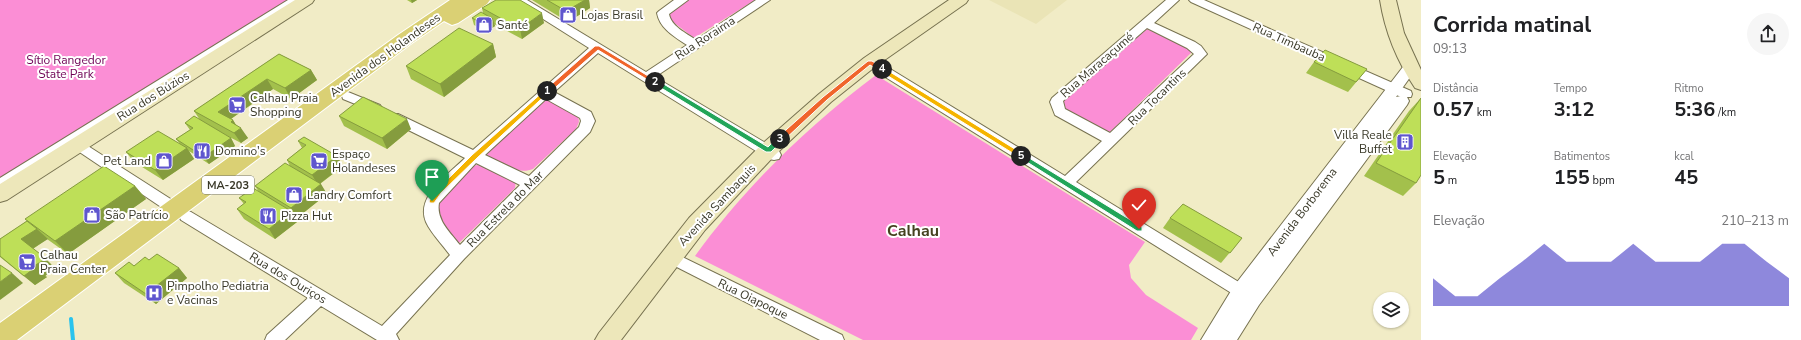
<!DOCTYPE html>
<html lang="pt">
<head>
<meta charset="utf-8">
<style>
	:root { --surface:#fff; --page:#f6f6f6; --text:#202124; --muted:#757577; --accent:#5f56ce }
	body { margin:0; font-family:"Nunito Sans",sans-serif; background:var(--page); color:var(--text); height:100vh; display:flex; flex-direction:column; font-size:15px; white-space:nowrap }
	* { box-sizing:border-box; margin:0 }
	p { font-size:13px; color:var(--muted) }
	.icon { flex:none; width:22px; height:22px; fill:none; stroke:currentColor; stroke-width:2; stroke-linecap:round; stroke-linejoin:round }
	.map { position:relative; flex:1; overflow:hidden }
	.panel { display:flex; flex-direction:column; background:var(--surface); width:380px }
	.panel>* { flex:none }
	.tools { position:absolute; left:1373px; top:292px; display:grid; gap:8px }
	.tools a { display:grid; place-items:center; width:36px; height:36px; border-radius:50%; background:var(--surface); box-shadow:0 1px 3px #0004; font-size:20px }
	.pin { position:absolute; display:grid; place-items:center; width:34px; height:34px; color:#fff; margin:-41px -17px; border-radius:50% 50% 50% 0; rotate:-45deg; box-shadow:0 0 4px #0007 }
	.pin .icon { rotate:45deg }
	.km { position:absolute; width:20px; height:20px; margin:-10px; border-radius:50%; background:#222; color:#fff; font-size:11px; line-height:20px; text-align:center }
	.round { display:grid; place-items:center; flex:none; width:42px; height:42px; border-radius:21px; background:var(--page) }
	.summary { display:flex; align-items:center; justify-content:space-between; height:68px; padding:0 12px }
	h1 { font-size:22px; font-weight:700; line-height:30px }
	.stats { display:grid; grid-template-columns:repeat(3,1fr); gap:6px; height:68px; padding:4px 12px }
	.stats div { display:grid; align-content:center }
	.stats b { font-size:20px; font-weight:700 }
	.stats small { font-size:11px; font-weight:400 }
	.stats p { font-size:11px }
	.chart { height:112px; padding:8px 12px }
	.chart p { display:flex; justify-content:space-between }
	.chart svg { width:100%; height:72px; margin-top:4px; fill:var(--accent); opacity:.7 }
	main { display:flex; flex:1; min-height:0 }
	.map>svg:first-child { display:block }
	.built { fill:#eae4b6 }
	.green { fill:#fb8ed5 }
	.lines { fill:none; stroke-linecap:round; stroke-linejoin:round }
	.stream { stroke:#2ac3ed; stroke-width:4 }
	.pedestrian-casing { stroke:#777250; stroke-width:2 }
	.minor-casing { stroke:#777250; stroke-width:2 }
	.tertiary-casing { stroke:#777250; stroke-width:2 }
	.secondary-casing { stroke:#777250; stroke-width:2 }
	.primary-casing { stroke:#fff; stroke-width:2 }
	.pedestrian { fill:#fff; fill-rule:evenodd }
	.minor { fill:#fff; fill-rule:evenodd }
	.tertiary { fill:#fff; fill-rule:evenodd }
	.secondary { fill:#ede7ba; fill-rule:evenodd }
	.primary { fill:#dad074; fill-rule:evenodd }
	.wall { fill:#a3c04c }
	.shaded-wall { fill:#859c3e }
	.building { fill:#bedf58; stroke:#859c3e }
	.split-1 { fill:#f5b400; stroke:#fff }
	.split-2 { fill:#f0652b; stroke:#fff }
	.split-3 { fill:#22a559; stroke:#fff }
	.split-4 { fill:#f0652b; stroke:#fff }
	.split-5 { fill:#f5b400; stroke:#fff }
	.split-6 { fill:#22a559; stroke:#fff }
	.labels { text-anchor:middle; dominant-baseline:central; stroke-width:4; stroke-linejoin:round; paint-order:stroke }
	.shield { fill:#fff; stroke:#747468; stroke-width:1 }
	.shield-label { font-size:11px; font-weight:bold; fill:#393828 }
	.poi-label { font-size:12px; fill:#393828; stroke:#fff; text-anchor:start }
	.street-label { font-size:12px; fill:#393828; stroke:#fff }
	.park-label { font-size:12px; fill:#6f0255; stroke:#fff }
	.district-label { font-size:16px; font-weight:bold; fill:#464220; stroke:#fff }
</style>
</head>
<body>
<main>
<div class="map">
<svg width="1421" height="340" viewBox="0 0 1421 340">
	<rect width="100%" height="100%" fill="#f1ecc6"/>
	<!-- built -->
	<path class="built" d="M989 0H1067L1036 24Z"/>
	<!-- green -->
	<g class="green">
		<path d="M0 0H300L0 188Z"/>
		<path d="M689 0H755L694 38 669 19 668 14Z"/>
		<path d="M1147 29 1193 51 1109 133 1063 109 1062 100Z"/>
		<path d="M876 75 1145 242 1129 265 1131 278 1146 295 1198 328 1191 340H863L695 256C745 187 808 126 876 75Z"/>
		<path d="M545 101H551L578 115 579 122 576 129 533 169C518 175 502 164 488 158L486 154 538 104Z"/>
		<path d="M478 165 484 166 516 180 515 188 456 246 435 212 437 201 470 166Z"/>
	</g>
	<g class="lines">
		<!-- stream -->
		<path class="stream" d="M71 319 73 340"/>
		<!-- pedestrian casing -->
		<g class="pedestrian-casing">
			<path id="pedestrian" d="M288 0H298L0 187V178Z"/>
		</g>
		<!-- minor casing -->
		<g class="minor-casing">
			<g id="minor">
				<path d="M513 0H527L646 72 687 45C675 37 660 29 657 13L659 11 674 0H688L669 14C671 26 686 33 696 40L756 0H770L655 77 779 151 781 155 779 159 774 160 769 159 598 53 554 92 591 112 595 121 590 132 464 259 396 334 399 340H377L321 306 285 340H265L267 335 308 298 181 220 179 216 181 212 186 210 191 212 382 326 450 255C442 244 431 233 426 222 415 196 449 174 465 158L388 120 386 117 388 114H398L473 150 589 48ZM546 99 580 118 581 121 579 127 529 176 485 155ZM476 163 520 185 460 245C450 232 436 220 439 203Z"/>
				<path d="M1166 0H1179L1154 23 1195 42 1201 46 1207 54 1076 182 1255 292 1257 297 1255 302 1249 304 866 65 864 62 870 58 874 59 1065 176 1102 141 1055 115 1050 102 1052 98ZM1147 28 1187 48 1194 54 1110 133 1065 109 1063 101Z"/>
				<path d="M1189 0H1204L1411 91 1412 94 1411 97H1401L1191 2Z"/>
				<path d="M348 92 380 105 382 108 380 111 375 112 343 99 342 96 343 93Z"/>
				<path d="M77 139 180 205 182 209 180 213 175 215 170 213 72 147 70 144 72 141Z"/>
				<path d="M670 251 842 335 844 340H820L665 261 662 257 665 253Z"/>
			</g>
		</g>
		<!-- tertiary casing -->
		<g class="tertiary-casing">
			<path id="tertiary" d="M1411 61 1416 63 1418 66 1396 97 1401 96 1407 97 1409 101 1407 105 1259 305 1237 340H1201L1234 286 1406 63Z"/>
		</g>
		<!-- secondary casing -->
		<g class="secondary-casing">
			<g id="secondary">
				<path d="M295 0H314L312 3 7 200 0 202V184Z"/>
				<path d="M949 0H968L966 3 876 66 831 102 775 155 705 230 621 340H595L599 333 689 218 761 145 819 94 864 58Z"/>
				<path d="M1380 0H1396L1404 33 1421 70V90L1415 88C1397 61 1385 32 1380 0Z"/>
			</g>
		</g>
		<!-- primary casing -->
		<g class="primary-casing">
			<path id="primary" d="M450 0H490L487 4 458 23 452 25 444 21 412 43 17 340H0V323L398 35Z"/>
		</g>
		<!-- pedestrian -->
		<use href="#pedestrian" class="pedestrian"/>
		<!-- minor -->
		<use href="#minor" class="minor"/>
		<!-- tertiary -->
		<use href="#tertiary" class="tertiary"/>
		<!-- secondary -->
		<use href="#secondary" class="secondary"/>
		<!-- primary -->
		<use href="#primary" class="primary"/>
	</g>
	<!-- wall -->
	<g class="wall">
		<path d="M407 0H417L412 3Z"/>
		<path d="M532 0H589L590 8 568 22Z"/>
		<path d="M482 8 544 23 522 39 494 24 495 26 486 32 474 25 472 18 483 13Z"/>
		<path d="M493 44 496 57 444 97 411 79 406 66Z"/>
		<path d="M279 54 311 70 317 80 291 99 273 89 231 119 233 120 236 125 248 138 241 143 218 131 231 138 235 146 209 164 189 151 194 159 163 180 134 162 126 152 180 144 176 139 190 130 185 123 200 120 194 111Z"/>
		<path d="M1314 62 1367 69 1348 92 1306 73Z"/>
		<path d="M1421 98 1416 183 1403 196 1364 176 1409 111Z"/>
		<path d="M339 116 411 129 387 149 344 126Z"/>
		<path d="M298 141 343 166 320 184 327 194 297 218 293 215 297 222 275 239 244 219 237 209 244 204 239 198 259 192 255 186 290 166 287 160 302 148Z"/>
		<path d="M135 186 146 199 68 254 47 239 33 249 54 267 52 271 45 276 47 277 35 285 0 257V239L27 221 25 219Z"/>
		<path d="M1170 218 1242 238 1221 263 1163 228Z"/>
		<path d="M149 260 179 268 187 278 156 304 124 283 115 273Z"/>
	</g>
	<!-- shaded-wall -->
	<g class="shaded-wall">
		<path d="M411 0H417L412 3Z"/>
		<path d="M585 0H589L590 8 568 22 566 11Z"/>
		<path d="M542 13 544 23 522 39 520 29Z"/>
		<path d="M493 19 495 26 486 32 484 24Z"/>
		<path d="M493 44 496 57 444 97 440 84Z"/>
		<path d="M311 70 317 80 291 99 285 88Z"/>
		<path d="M267 79 273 89 225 123 218 112Z"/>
		<path d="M407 119 411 129 387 149 382 138Z"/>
		<path d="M233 120 239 130 241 128 248 138 241 143 234 133 231 122Z"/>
		<path d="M231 138 235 146 209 164 204 157Z"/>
		<path d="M187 148 194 159 163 180 155 170Z"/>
		<path d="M337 156 343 166 318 185 312 175Z"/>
		<path d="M321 184 327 194 297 218 291 208Z"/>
		<path d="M135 186 146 199 68 254 55 241Z"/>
		<path d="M291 211 297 222 275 239 269 229Z"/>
		<path d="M37 229 48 239 32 249 21 239Z"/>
		<path d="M44 257 54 267 52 271 45 276 47 277 35 285 24 276Z"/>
		<path d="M179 268 187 278 156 304 146 294Z"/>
		<path d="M12 273 23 283 0 300V282Z"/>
	</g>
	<!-- building -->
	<g class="building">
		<path d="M496 0H520L542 13 520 29 482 8Z"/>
		<path d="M547 0H585L566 11Z"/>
		<path d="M481 12 493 19 484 24 472 18Z"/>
		<path d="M459 28 493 44 440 84 406 66Z"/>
		<path d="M1325 50 1367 69 1356 82 1314 62Z"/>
		<path d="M279 54 311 70 285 88 267 79 218 112 233 120 231 122 241 128 234 133 194 111Z"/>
		<path d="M363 97 407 119 382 138 339 116Z"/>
		<path d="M1421 98V175L1416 183 1376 163Z"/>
		<path d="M194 116 231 138 204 157 176 139 193 128 185 123Z"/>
		<path d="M158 131 187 148 155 170 126 152Z"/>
		<path d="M304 137 337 156 312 175 287 160 306 145 298 141Z"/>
		<path d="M285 163 321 184 291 208 255 186Z"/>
		<path d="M104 166 135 186 55 241 25 219Z"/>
		<path d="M253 188 291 211 269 229 237 209 246 202 239 198Z"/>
		<path d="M1183 204 1242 238 1230 253 1170 218Z"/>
		<path d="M27 221 37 229 21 239 44 257 42 261 34 266 36 267 24 276 0 256V239Z"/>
		<path d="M157 254 179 268 146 294 115 273 129 262 134 266 145 257 149 260Z"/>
		<path d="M0 265 12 273 0 282Z"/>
	</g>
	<!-- split-1 -->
	<path class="split-1" d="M545 90 550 91 477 158 441 193 434 203H430L429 201 437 190 472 155Z"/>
	<!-- split-2 -->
	<path class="split-2" d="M595 46H599L658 82 653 83 598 50 549 93H545V90Z"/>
	<!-- split-3 -->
	<path class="split-3" d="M653 80H657L768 147 778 137 784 139 771 152H766L653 83Z"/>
	<!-- split-4 -->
	<path class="split-4" d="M868 61H872L885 69 880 71 870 65 827 100 783 141H778V137L823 97Z"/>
	<!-- split-5 -->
	<path class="split-5" d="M882 67 1023 154V157H1019L880 71 879 69Z"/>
	<!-- split-6 -->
	<path class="split-6" d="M1021 153 1142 227V231H1137L1019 157V154Z"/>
	<!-- icons -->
	<defs>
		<g id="shop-square" transform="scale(0.9)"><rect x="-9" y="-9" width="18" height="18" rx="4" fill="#5f56ce" stroke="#fff"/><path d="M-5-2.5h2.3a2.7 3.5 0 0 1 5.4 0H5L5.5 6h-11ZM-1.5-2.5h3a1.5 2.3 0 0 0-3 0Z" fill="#fff"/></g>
		<g id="supermarket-square" transform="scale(0.9)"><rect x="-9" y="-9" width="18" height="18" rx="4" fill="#5f56ce" stroke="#fff"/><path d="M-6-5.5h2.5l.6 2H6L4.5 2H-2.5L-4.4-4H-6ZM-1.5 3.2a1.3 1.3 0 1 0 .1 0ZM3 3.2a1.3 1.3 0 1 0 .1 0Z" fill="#fff"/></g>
		<g id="building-square" transform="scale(0.9)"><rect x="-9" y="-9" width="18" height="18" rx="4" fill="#5f56ce" stroke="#fff"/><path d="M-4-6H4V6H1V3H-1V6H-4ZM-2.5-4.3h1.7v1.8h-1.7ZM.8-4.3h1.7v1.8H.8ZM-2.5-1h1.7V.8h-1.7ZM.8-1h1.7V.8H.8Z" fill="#fff"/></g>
		<g id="restaurant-square" transform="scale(0.9)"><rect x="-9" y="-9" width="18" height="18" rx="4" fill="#5f56ce" stroke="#fff"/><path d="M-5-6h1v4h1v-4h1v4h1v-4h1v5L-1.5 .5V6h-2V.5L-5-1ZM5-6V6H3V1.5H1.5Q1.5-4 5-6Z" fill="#fff"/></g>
		<g id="hospital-square" transform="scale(0.9)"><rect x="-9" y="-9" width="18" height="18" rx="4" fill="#5f56ce" stroke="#fff"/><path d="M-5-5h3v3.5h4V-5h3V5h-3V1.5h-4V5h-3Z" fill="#fff"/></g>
	</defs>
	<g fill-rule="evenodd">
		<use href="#shop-square" x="568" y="15"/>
		<use href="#shop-square" x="484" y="25"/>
		<use href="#supermarket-square" x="237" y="105"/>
		<use href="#building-square" x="1405" y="142"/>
		<use href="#restaurant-square" x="202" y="151"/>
		<use href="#shop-square" x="164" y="161"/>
		<use href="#supermarket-square" x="319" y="161"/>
		<use href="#shop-square" x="294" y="195"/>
		<use href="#shop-square" x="92" y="215"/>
		<use href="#restaurant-square" x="268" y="216"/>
		<use href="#supermarket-square" x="27" y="262"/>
		<use href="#hospital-square" x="154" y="293"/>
	</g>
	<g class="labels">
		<!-- shield labels -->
		<rect class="shield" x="202" y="176" width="52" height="18" rx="3"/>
		<g class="shield-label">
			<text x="228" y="185">MA-203</text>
		</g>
		<!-- poi labels -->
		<g class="poi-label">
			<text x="581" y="15">Lojas Brasil</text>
			<text x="497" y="25">Santé</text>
			<text x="250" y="98">Calhau Praia<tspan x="250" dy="14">Shopping</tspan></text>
			<text x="1392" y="135" text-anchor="end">Villa Reale<tspan x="1392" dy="14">Buffet</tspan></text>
			<text x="215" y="151">Domino's</text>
			<text x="332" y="154">Espaço<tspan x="332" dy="14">Holandeses</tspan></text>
			<text x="151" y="161" text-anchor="end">Pet Land</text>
			<text x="307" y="195">Landry Comfort</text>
			<text x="105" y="215">São Patrício</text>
			<text x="281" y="216">Pizza Hut</text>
			<text x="40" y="255">Calhau<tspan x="40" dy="14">Praia Center</tspan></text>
			<text x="167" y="286">Pimpolho Pediatria<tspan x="167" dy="14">e Vacinas</tspan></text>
		</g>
		<!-- street labels -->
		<g class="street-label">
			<text transform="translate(705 38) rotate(-33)">Rua Roraima</text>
			<text transform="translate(1289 42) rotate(24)">Rua Timbauba</text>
			<text transform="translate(385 55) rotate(-36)">Avenida dos Holandeses</text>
			<text transform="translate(1097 65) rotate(-41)">Rua Maracaçumé</text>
			<text transform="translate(153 96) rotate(-32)">Rua dos Búzios</text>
			<text transform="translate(1157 97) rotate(-44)">Rua Tocantins</text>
			<text transform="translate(717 205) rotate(-47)">Avenida Sambaquis</text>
			<text transform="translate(505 209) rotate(-45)">Rua Estrela do Mar</text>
			<text transform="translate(1302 212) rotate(-53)">Avenida Borborema</text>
			<text transform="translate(288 278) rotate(31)">Rua dos Ouriços</text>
			<text transform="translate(753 299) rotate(26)">Rua Oiapoque</text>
		</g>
		<!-- park labels -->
		<g class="park-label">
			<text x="66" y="60">Sítio Rangedor<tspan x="66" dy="14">State Park</tspan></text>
		</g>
		<!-- district labels -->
		<g class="district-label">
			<text x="913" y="231">Calhau</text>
		</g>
	</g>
</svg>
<div class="tools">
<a><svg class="icon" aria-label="layers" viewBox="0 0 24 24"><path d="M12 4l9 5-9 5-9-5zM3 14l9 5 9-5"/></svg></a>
</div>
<div class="pin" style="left:432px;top:201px;background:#1e9e55"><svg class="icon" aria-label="arrive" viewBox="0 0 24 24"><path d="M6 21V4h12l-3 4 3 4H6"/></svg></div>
<div class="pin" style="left:1139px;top:229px;background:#d93025"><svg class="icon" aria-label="check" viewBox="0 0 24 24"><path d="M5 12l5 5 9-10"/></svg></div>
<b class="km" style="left:547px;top:91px">1</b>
<b class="km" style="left:655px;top:82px">2</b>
<b class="km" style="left:780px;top:139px">3</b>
<b class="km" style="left:882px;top:69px">4</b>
<b class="km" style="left:1021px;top:156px">5</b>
</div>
<section class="panel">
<div class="summary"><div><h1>Corrida matinal</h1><p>09:13</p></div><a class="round"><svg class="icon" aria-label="share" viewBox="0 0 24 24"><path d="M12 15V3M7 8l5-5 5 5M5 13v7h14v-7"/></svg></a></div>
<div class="stats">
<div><p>Distância</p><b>0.57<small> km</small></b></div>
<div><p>Tempo</p><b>3:12</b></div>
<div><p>Ritmo</p><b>5:36<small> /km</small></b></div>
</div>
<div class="stats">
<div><p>Elevação</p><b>5<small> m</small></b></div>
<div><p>Batimentos</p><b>155<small> bpm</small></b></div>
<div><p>kcal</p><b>45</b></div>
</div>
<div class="chart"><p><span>Elevação</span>210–213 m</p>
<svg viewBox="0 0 160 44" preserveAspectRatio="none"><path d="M0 44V27L10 38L20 38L30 27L40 17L50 6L60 17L70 17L80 17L90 6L100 17L110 17L120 17L130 6L140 6L150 17L160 27V44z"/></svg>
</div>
</section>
</main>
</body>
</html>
